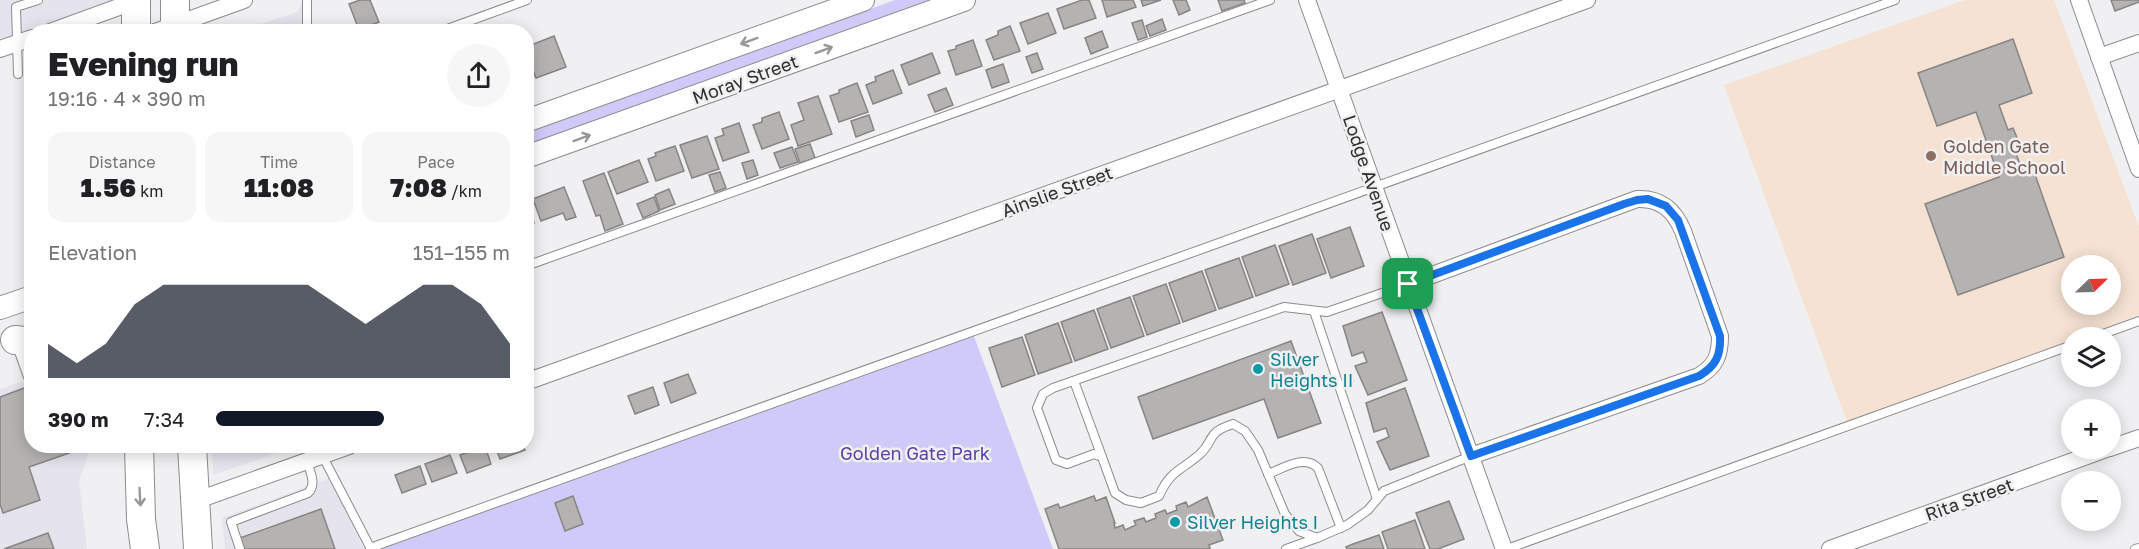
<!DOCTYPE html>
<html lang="en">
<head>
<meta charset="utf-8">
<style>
	:root { --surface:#fff; --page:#f6f6f6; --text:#202124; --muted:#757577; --accent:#111827 }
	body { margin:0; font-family:"Golos Text",sans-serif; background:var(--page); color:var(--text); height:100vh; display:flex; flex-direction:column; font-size:22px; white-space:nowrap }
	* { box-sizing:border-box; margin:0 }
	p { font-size:20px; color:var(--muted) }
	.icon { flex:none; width:33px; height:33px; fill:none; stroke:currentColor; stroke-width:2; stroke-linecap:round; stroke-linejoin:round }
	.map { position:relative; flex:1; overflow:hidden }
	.side { position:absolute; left:24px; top:24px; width:510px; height:429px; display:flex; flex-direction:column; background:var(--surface); border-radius:24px; box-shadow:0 3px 15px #0003 }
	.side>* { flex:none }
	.needle { width:39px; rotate:67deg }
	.fabs { position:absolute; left:2061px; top:255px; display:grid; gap:12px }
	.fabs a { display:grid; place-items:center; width:60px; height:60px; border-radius:50%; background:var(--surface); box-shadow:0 3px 15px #0003; font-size:30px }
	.pin { position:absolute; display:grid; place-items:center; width:51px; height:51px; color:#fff; margin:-26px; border-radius:12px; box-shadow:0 3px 9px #0006 }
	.round { display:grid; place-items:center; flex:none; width:63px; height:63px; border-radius:32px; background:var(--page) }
	.head { display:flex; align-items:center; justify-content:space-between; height:102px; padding:0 24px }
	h1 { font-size:33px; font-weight:800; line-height:45px }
	.figures { display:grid; grid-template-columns:repeat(3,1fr); gap:9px; height:102px; padding:6px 24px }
	.figures div { display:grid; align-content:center; border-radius:15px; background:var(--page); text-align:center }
	.figures b { font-size:26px; font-weight:800 }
	.figures small { font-size:16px; font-weight:400 }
	.figures p { font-size:16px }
	.chart { height:168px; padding:12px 24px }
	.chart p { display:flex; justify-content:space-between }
	.chart svg { width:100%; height:108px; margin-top:6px; fill:var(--accent); opacity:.7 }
	ul { padding:0 24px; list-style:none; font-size:20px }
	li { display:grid; grid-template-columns:96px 72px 1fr; align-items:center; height:45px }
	li i { height:15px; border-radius:8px; background:var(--accent) }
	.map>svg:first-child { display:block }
	.built { fill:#e5e4ed }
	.education { fill:#f5e2d2; fill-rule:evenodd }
	.green { fill:#cfcaf8 }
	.building { fill:#b5b2b2; stroke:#878584; stroke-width:1.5 }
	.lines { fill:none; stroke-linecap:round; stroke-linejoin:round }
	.lane-casing { stroke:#8c8c8e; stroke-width:10 }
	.street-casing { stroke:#8c8c8e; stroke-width:18 }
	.secondary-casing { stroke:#8c8c8e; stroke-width:24 }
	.highway-casing { stroke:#8c8c8e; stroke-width:30 }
	.lane { stroke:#fff; stroke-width:8 }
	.street { stroke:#fff; stroke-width:16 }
	.secondary { stroke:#fff; stroke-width:22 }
	.highway { stroke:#fff; stroke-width:28 }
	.oneway { stroke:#979797 }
	.route-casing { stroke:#fff; stroke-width:12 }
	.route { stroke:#1a73e8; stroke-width:8 }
	.education-dot { fill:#8d6e63; stroke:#f0f0f2; stroke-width:2 }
	.culture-dot { fill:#0f9aa8; stroke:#f0f0f2; stroke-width:2 }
	.labels { text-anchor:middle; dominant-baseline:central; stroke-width:5; stroke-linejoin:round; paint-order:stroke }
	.street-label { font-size:18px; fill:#2f2f2f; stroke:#f0f0f2 }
	.education-label { font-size:18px; fill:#785e54; stroke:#f0f0f2; text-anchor:start }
	.culture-label { font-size:18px; fill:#0d838f; stroke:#f0f0f2; text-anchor:start }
	.park-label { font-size:18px; fill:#5a41a7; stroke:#f0f0f2 }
</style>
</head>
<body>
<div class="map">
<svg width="2139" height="549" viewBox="0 0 2139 549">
	<rect width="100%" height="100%" fill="#f0f0f2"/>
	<!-- built -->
	<g class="built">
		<path d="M0 0H136L50 31 32 32 0 49Z"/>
		<path d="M305 0 307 31 237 32 297 12Z"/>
		<path d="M31 378 32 446H91L79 481 87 549H0V389Z"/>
		<path d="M212 446H297L213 475Z"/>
		<path d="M330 478 364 549H225L222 518Z"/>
	</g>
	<!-- education -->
	<path class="education" d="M1965 0H2054L2139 227V315L2079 337 2072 338 2071 340 1847 422 1724 85ZM2072 266H2110V304H2072Z"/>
	<!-- green -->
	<g class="green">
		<path d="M895 0H932L527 145 526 133Z"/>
		<path d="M972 331 1053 549H371Z"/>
	</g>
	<!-- building -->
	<g class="building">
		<path d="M360 0H370L379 22 359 30 349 4Z"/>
		<path d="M1082 0H1089L1096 18 1064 29 1057 9Z"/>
		<path d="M1102 0H1133L1136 7 1107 17Z"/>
		<path d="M1141 0H1161L1143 6Z"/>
		<path d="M1173 0H1186L1190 10 1179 15Z"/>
		<path d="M1218 0H1244L1245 3 1222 11Z"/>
		<path d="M2111 0H2139V2L2115 11Z"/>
		<path d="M1048 13 1056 33 1028 44 1020 23Z"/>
		<path d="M1162 19 1166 30 1150 36 1146 26Z"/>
		<path d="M1142 20 1147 37 1138 40 1132 23Z"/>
		<path d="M1010 26 1020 51 994 60 986 40 998 35V31Z"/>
		<path d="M1102 31 1108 47 1091 54 1085 38Z"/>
		<path d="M554 36 566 67 536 78 526 53V47Z"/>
		<path d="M2013 39 2032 93 1999 105 2008 130 2013 128 2018 140 2012 142 2022 170 2032 166 2064 257 1958 295 1925 204 1999 177 1976 112 1937 126 1918 73Z"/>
		<path d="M973 40 982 66 956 75 948 51 956 49V46Z"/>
		<path d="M932 53 940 73 909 85 901 65Z"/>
		<path d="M1037 53 1043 69 1032 73 1026 57Z"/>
		<path d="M1003 64 1009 82 992 88 986 70Z"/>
		<path d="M893 70 902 93 873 104 866 85 876 81 875 77Z"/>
		<path d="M857 83 868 112 839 122 830 96 839 93V90Z"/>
		<path d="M946 88 953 105 935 112 928 95Z"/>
		<path d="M818 96 832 134 798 146 791 125 804 120 798 103Z"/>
		<path d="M779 112 789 139 762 149 753 125 762 122V118Z"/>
		<path d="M869 115 874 130 856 137 851 121Z"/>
		<path d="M739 123 749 152 723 161 715 138 724 135 722 129Z"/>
		<path d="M707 136 719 169 692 178 680 145Z"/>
		<path d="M810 144 815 158 800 163 795 149Z"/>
		<path d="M675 146 684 171 656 181 648 159 656 156 655 153Z"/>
		<path d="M792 147 798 162 780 168 774 153Z"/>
		<path d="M639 160 648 182 617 194 608 172Z"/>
		<path d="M753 160 758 175 747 179 742 163Z"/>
		<path d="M720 172 726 188 715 192 709 175Z"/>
		<path d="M604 173 623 224 605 231 600 215 596 216 583 181Z"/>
		<path d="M564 187 576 217 566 220 563 213 541 221 533 199Z"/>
		<path d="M669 189 675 204 660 210 655 195Z"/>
		<path d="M654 197 659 211 643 218 637 204Z"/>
		<path d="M526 201 534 223 526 226Z"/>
		<path d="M1350 227 1364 266 1331 278 1317 239Z"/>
		<path d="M1312 234 1326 273 1293 285 1279 246Z"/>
		<path d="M1275 245 1289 284 1256 296 1242 257Z"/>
		<path d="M1239 258 1253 297 1219 309 1205 270Z"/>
		<path d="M1202 271 1216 310 1183 322 1169 283Z"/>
		<path d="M1166 284 1180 323 1147 335 1133 296Z"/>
		<path d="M1130 297 1144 336 1111 348 1097 309Z"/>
		<path d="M1094 310 1108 349 1075 361 1061 322Z"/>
		<path d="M1382 312 1407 380 1368 395 1355 366 1367 362 1363 352 1352 356 1343 326Z"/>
		<path d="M1058 323 1072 362 1038 374 1025 335Z"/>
		<path d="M1022 337 1035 375 1002 387 989 348Z"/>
		<path d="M1291 341 1321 423 1278 438 1264 399 1153 439 1138 397Z"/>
		<path d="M688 374 696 393 671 403 664 383Z"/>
		<path d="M653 387 659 405 635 414 628 396Z"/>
		<path d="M24 388 32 408V446H74L75 451 29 467 40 500 3 513 0 504V397Z"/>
		<path d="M1405 388 1429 456 1390 470 1377 442 1389 437 1386 428 1374 432 1366 403Z"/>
		<path d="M485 446 491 464 467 473 460 455Z"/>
		<path d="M495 446H523L525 450 500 459Z"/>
		<path d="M450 455 457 473 432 482 425 464Z"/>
		<path d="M420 466 426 484 402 493 395 475Z"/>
		<path d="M573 496 583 524 565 531 555 503Z"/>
		<path d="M1094 496 1096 501 1106 497 1115 523H1114L1115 528 1123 525 1125 530 1136 525 1134 521 1144 518 1146 522 1156 518 1155 514 1165 510 1167 514 1177 510 1176 506 1186 502 1188 507 1207 497 1223 540 1209 545 1210 548 1207 549H1059L1045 509 1058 504 1060 508Z"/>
		<path d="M1449 501 1464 539 1438 549H1430L1416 513Z"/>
		<path d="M321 509 335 549H245L240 538Z"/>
		<path d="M1415 520 1425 549H1388L1382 532Z"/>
		<path d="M48 533 54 549H4Z"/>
		<path d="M1379 535 1384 549H1347L1346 547 1353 544Z"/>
	</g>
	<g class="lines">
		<!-- lane casing -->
		<g class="lane-casing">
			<g id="lane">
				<path d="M307 32V0"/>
				<path d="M439 32 527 0"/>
				<path d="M18 74 16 7 38 0"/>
				<path d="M526 266 1270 0"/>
				<path d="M1408 284 1327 312 1284 307 1053 388 1043 394 1037 408 1056 460 1067 464 1094 454 1102 457 1115 493 1126 500 1141 503 1159 496C1170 471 1180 471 1199 455 1215 441 1205 433 1233 424L1245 431 1258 450 1285 514 1299 531 1317 538 1347 525 1368 510 1384 491 1471 456"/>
				<path d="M1314 311 1377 499"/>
				<path d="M2092 338 2139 321"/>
				<path d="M17 346 28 377"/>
				<path d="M526 360 533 379"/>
				<path d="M1074 381 1102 457"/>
				<path d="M322 455 371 549"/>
				<path d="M1268 474C1284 468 1304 454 1318 468L1341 528"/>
				<path d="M370 548 1895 0"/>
				<path d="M240 549 231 522 308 493C317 484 310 472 307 461"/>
				<path d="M1286 549 1317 538"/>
				<path d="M1507 549 2072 345"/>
				<path d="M2135 549 2139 548"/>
			</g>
		</g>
		<!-- street casing -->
		<g class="street-casing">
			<g id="street">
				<path d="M1307 0 1504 549"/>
				<path d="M2079 0 2139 169"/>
				<path d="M50 32 138 0"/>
				<path d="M155 32 244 0"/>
				<path d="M0 49 32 38"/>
				<path d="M2099 57 2139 43"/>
				<path d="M1408 284 1637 199C1661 198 1674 210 1683 231L1720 336C1720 355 1716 366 1699 376L1471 456"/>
				<path d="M526 382 1587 0"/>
				<path d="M2110 448 2139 438"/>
				<path d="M195 501 349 446"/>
				<path d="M1830 549 2109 448"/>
			</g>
		</g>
		<!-- secondary casing -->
		<g class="secondary-casing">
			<g id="secondary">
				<path d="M526 121 863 0"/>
				<path d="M526 157 964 0"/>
				<path d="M0 308 32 297"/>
			</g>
		</g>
		<!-- highway casing -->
		<g class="highway-casing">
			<g id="highway">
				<path d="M136 0V32"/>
				<path d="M175 0V32"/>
				<path d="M15 340 32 342"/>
				<path d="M139 446 141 519 145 549"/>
				<path d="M192 446 198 549"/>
			</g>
		</g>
		<!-- lane -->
		<use href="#lane" class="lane"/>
		<!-- street -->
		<use href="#street" class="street"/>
		<!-- secondary -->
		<use href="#secondary" class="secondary"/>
		<!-- highway -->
		<use href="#highway" class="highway"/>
	</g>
	<!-- one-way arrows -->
	<defs><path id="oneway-shaft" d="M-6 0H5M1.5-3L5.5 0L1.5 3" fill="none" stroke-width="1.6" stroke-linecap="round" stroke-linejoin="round" transform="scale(1.5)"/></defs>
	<g class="oneway">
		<use href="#oneway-shaft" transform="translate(749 41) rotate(160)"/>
		<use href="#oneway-shaft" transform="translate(824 50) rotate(-20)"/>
		<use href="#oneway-shaft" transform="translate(582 138) rotate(-20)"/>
		<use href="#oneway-shaft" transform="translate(140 497) rotate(87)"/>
	</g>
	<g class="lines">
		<!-- route casing -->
		<g class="route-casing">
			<path id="route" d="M1648 199 1666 206 1678 220 1720 336C1721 355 1716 366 1699 376L1471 456 1408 284 1624 204 1637 200Z"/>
		</g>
		<!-- route -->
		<use href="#route" class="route"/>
	</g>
	<!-- markers -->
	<circle class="education-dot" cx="1931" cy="156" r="6"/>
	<g class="culture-dot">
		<circle cx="1258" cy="369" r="6"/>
		<circle cx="1175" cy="522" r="6"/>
	</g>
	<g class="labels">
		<!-- street labels -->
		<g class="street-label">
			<text transform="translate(745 79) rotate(-20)">Moray Street</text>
			<text transform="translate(1369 173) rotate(71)">Lodge Avenue</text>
			<text transform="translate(1057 191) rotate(-20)">Ainslie Street</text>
			<text transform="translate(1969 499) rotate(-20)">Rita Street</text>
		</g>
		<!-- education labels -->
		<g class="education-label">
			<text x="1943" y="146">Golden Gate<tspan x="1943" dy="21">Middle School</tspan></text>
		</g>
		<!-- culture labels -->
		<g class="culture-label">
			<text x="1270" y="359">Silver<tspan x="1270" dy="21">Heights II</tspan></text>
			<text x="1187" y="522">Silver Heights I</text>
		</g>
		<!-- park labels -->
		<g class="park-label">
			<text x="915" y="453">Golden Gate Park</text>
		</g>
	</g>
</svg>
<div class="fabs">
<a><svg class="needle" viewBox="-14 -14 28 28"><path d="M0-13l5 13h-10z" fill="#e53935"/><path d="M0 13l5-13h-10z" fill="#757577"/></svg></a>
<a><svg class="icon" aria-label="layers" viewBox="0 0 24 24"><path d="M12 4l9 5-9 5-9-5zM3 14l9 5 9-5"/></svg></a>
<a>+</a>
<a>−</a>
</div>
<div class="pin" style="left:1408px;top:284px;background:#1e9e55"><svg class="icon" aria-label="arrive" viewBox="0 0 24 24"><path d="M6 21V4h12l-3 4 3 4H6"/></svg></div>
<section class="side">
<div class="head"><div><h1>Evening run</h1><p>19:16 · 4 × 390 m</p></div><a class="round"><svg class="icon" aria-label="share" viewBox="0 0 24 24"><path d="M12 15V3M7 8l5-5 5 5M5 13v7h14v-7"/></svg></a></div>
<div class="figures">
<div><p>Distance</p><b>1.56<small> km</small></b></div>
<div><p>Time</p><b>11:08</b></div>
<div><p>Pace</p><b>7:08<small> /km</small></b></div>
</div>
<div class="chart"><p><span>Elevation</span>151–155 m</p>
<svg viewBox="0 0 160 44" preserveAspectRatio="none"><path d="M0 44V30L10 38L20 30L30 14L40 6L50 6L60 6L70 6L80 6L90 6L100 14L110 22L120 14L130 6L140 6L150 14L160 30V44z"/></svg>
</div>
<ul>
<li><b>390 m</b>7:34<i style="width:57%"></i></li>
</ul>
</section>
</div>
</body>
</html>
